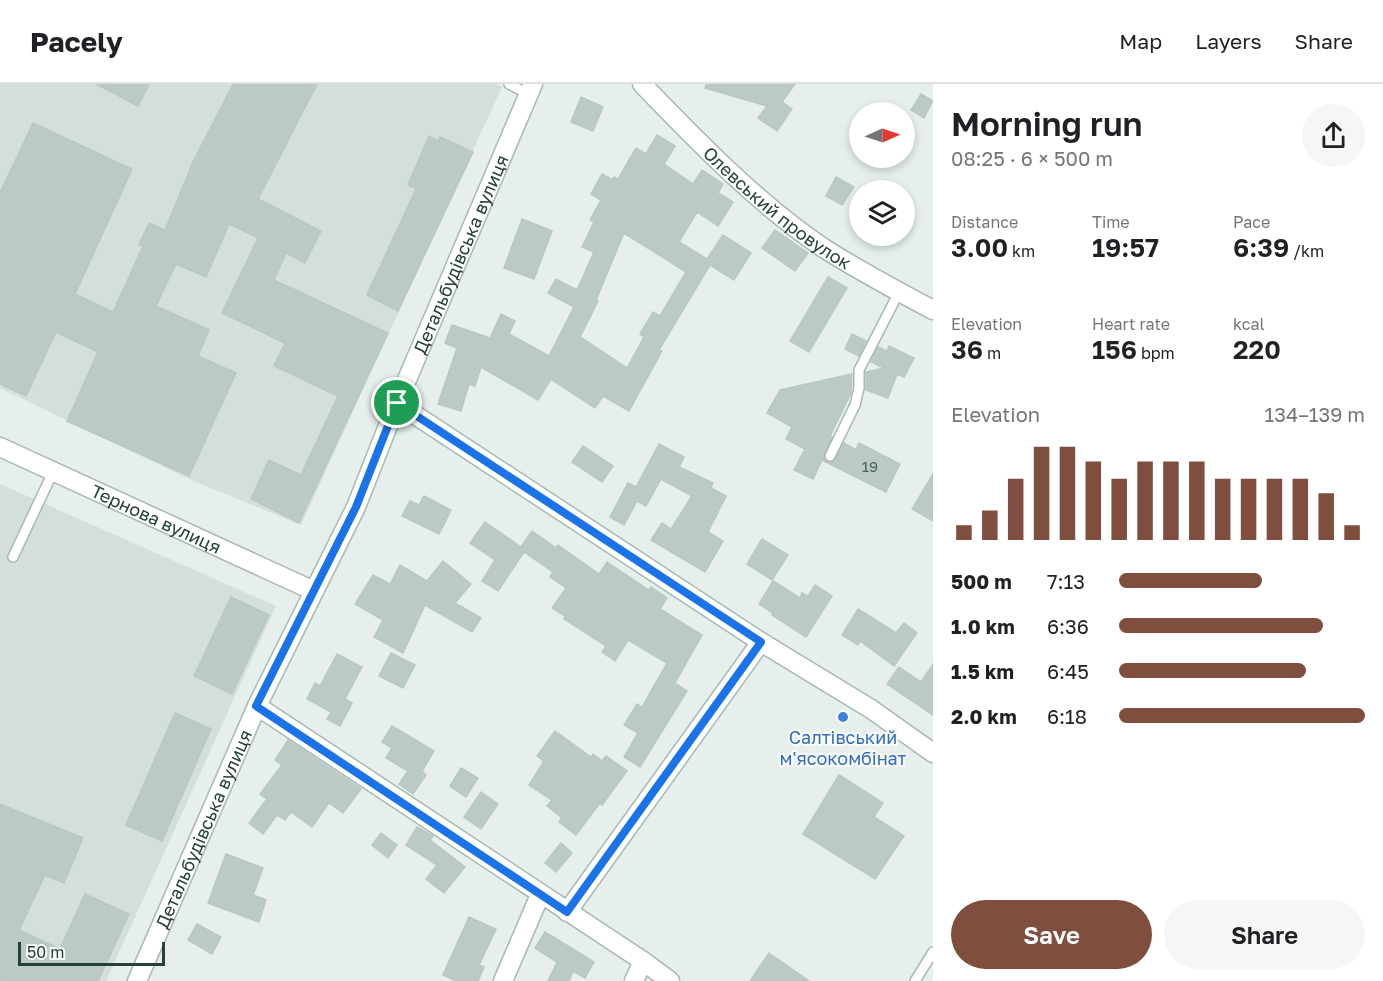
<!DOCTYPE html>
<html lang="en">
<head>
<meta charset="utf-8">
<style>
	:root { --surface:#fff; --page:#f6f6f6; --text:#202124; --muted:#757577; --line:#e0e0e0; --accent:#7f4e3f }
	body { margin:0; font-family:"Golos Text",sans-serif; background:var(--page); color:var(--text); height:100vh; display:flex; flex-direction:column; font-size:22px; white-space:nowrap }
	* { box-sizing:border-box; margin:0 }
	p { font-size:20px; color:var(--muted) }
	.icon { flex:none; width:33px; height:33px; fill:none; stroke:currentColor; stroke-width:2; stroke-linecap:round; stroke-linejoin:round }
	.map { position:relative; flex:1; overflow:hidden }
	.sheet { display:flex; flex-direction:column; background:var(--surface); width:450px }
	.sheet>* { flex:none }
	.needle { width:39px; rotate:87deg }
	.buttons { position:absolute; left:849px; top:18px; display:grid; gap:12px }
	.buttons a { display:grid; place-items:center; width:66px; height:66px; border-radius:50%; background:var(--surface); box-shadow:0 3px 9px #0003; font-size:30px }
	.scale { position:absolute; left:18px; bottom:15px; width:147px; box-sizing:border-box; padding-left:6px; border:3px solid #24423a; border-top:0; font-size:16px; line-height:21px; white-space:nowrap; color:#24423a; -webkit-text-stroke:4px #f7fbf9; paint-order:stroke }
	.pin { position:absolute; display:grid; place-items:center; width:51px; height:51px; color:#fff; margin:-26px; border:3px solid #fff; border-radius:50%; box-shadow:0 2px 6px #0007 }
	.round { display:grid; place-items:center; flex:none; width:63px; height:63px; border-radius:32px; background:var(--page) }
	.overview { display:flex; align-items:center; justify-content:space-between; height:102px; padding:0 18px }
	h1 { font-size:33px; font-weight:600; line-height:45px }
	.figures { display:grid; grid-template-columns:repeat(3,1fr); gap:9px; height:102px; padding:6px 18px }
	.figures div { display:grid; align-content:center }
	.figures b { font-size:26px; font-weight:600 }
	.figures small { font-size:16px; font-weight:400 }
	.figures p { font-size:16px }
	.chart { height:168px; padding:12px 18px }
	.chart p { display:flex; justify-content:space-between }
	.chart svg { width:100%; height:108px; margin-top:6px; stroke:var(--accent); stroke-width:6 }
	.primary-button { display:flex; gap:12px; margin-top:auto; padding:12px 18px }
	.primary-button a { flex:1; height:69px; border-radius:36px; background:var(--accent); color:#fff; font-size:24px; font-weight:600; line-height:69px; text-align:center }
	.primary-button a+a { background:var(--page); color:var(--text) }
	ul { padding:0 18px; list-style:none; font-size:20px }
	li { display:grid; grid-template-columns:96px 72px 1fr; align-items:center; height:45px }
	li i { height:15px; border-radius:8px; background:var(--accent) }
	header { display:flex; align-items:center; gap:36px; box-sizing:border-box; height:84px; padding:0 30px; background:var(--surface); border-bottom:2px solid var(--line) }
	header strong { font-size:28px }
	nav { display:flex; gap:33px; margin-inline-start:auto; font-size:21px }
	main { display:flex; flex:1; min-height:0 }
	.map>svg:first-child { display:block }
	.built { fill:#d4dfda }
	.building { fill:#bbcac4; stroke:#b8c9c2; stroke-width:1.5; fill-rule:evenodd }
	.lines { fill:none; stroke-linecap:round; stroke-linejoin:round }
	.lane-casing { stroke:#a8b8b2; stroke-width:12 }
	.street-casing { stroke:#a8b8b2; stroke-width:21 }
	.lane { stroke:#fff; stroke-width:9 }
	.street { stroke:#fff; stroke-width:18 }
	.route-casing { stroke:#fff; stroke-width:12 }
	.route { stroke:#1a73e8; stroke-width:8 }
	.shop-dot { fill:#3f7fe0; stroke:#f7fbf9; stroke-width:2 }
	.labels { text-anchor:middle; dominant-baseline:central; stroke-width:4.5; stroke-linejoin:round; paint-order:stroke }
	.number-label { font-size:15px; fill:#4a645c }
	.street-label { font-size:18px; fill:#24423a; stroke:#f7fbf9 }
	.shop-label { font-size:18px; fill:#366cbe; stroke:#f7fbf9 }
</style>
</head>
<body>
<header>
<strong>Pacely</strong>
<nav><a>Map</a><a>Layers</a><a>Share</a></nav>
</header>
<main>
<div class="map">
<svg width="933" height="897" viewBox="0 0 933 897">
	<rect width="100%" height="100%" fill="#e6efeb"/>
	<!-- built -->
	<g class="built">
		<path d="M0 0H496L502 3 301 441 189 395 0 304Z"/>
		<path d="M0 400 276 522 106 897H0Z"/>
	</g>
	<!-- building -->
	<g class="building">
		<path d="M96 0H149L138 22Z"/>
		<path d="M233 0H317L258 115 321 147 305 179 286 169 274 196 388 249 299 439 251 415 269 376 301 391 338 312 274 282 285 259 222 229 258 154 229 140 206 193 176 180 156 222 209 246 198 272 236 289 189 392 67 337 98 268 56 248 26 312 0 300V109L33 39 132 85 75 210 113 228 143 162 139 161 149 139 165 146 193 78Z"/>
		<path d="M706 0H795L782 18 792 25 777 47 758 34 767 22 705 4Z"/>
		<path d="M921 10 933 17 924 34 911 26Z"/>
		<path d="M581 13 603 23 593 47 571 38Z"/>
		<path d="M657 51 675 62 664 80 693 100 702 86 723 100 718 109 733 118 718 142 697 128 679 158 707 175 723 151 751 169 734 196 710 181 659 266 662 267 629 327 603 312 595 324 551 295 538 316 481 283 475 302 469 300 461 327 438 320 457 264 445 259 452 241 490 254 501 230 515 237 509 250 549 272 574 223 548 209 556 195 577 206 594 168 582 163 594 138 590 136 601 116 591 110 602 90 613 96 614 93 618 95 636 64 646 70ZM624 149 686 188 660 232 653 228 640 250 644 253 627 284 580 253 598 217 596 216Z"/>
		<path d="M429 52 438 57 440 53 473 68 398 227 367 211 416 105 408 101Z"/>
		<path d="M836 93 854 103 842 121 826 112Z"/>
		<path d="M522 135 552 147 534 195 504 184Z"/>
		<path d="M775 146 808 169 795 187 762 164Z"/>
		<path d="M828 193 847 204 809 268 790 257Z"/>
		<path d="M852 250 866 257 859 272 845 265Z"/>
		<path d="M889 262 914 274 904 293 897 290 888 314 866 306V288L884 284 871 278 878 263 887 267Z"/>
		<path d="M852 290 851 309 830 352 832 353 823 373 828 378H833L844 359 856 366 859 359 900 380 886 408 822 376 813 395 794 386 805 365 786 355 792 343 767 329 780 306Z"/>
		<path d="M659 360 684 373 679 383 713 399 711 404 726 412 708 448 723 457 705 488 651 456 662 439 671 445 692 412 661 395 646 422 637 417 624 441 610 433 628 399 636 403Z"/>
		<path d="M583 362 613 382 602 398 572 378Z"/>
		<path d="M933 390V437L912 425Z"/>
		<path d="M424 412 451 426 439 450 402 432 410 417 419 421Z"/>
		<path d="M485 438 521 463 532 447 556 464 558 461 599 490 607 478 649 506 651 503 667 514 660 525 702 551 675 599 687 607 640 683 624 673 638 649 624 641 637 620 642 623 667 579 628 556 615 577 602 568 606 562 564 535 565 532 552 524 566 504 550 493 553 488 524 468 498 507 482 497 495 476 470 459Z"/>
		<path d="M762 455 788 471 772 496 747 480Z"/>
		<path d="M443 477 471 500 455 519 481 534 472 548 425 521 403 569 374 553 383 536 355 520 373 491 390 500 400 481 427 497Z"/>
		<path d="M773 497 800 514 802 509 808 512 815 501 832 512 806 553 772 531 773 529 759 520Z"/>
		<path d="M231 513 269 531 232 610 194 592Z"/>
		<path d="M858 525 896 549 904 539 917 549 894 582 860 557 858 561 842 551Z"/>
		<path d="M391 569 415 581 403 604 379 592Z"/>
		<path d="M337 570 362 583 345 615 352 619 340 642 327 635 331 628 307 615 315 599 320 602Z"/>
		<path d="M933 580V631L887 600 899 583 921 598Z"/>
		<path d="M175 629 211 645 162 757 126 741Z"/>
		<path d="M392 642 434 667 422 687 426 691 413 710 399 700 408 687 386 674 392 664 382 658Z"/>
		<path d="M555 647 591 673 593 670 602 677 606 672 627 687 602 721 600 719 576 751 559 738 562 734 547 722 552 716 529 701 544 677 537 672Z"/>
		<path d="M288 656 361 705 343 729 329 719 312 743 291 728 285 736 277 731 263 750 249 739 267 715 260 710 282 681 275 676Z"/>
		<path d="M461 684 478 694 466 713 450 702Z"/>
		<path d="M839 691 883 719 874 733 904 752 875 795 803 750Z"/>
		<path d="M481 708 498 720 481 745 464 733Z"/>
		<path d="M0 720 83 754 64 799 45 791 19 846 60 865 85 810 129 830 98 897H0Z"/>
		<path d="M417 743 433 752 430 756 465 783 444 809 426 795 437 781 406 761Z"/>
		<path d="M381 749 397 761 388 774 372 761Z"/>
		<path d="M561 759 572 769 556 788 545 779Z"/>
		<path d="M226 770 263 784 253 811 266 816 259 838 208 819Z"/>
		<path d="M469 833 496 845 479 881 484 883 478 897H456L443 891Z"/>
		<path d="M197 840 221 853 212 870 188 856Z"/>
		<path d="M545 848 594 878 585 894 573 887 569 897H548L557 878 535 864Z"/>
		<path d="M769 869 809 897H750Z"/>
	</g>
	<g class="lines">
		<!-- lane casing -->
		<g class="lane-casing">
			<g id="lane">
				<path d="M509 0 528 10"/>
				<path d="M830 372 855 321 859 304V286L899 208"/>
				<path d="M13 473 53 388"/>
				<path d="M915 897 933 868"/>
			</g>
		</g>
		<!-- street casing -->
		<g class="street-casing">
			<g id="street">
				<path id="s1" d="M642 0C697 57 759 121 825 165 860 187 897 207 933 226"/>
				<path d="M397 319 761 558 871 625 933 669"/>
				<path id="s2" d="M0 363 314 507"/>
				<path d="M257 622 643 877 670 897"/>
				<path d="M567 828 761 558"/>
				<path id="s3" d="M137 897 257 622 356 423 397 319 533 0"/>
				<path d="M503 897 540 811"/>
				<path d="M634 897 643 877"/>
			</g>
		</g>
		<!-- lane -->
		<use href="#lane" class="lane"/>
		<!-- street -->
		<use href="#street" class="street"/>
	</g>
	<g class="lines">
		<!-- route casing -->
		<g class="route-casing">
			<path id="route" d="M397 319 761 558 567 828 256 622 356 423Z"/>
		</g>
		<!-- route -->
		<use href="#route" class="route"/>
	</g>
	<!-- markers -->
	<circle class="shop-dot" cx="843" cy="633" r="6"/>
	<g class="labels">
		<!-- number labels -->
		<g class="number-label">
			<text x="870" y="382">19</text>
		</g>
		<!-- street labels -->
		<g class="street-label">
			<text stroke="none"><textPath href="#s1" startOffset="184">Олевський провулок</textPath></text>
			<text stroke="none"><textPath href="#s3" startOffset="796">Детальбудівська вулиця</textPath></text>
			<text stroke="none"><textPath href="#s2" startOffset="172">Тернова вулиця</textPath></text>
			<text stroke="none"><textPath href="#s3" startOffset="166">Детальбудівська вулиця</textPath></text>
		</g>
		<!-- shop labels -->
		<g class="shop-label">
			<text x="843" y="653">Салтівський<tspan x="843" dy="21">м'ясокомбінат</tspan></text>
		</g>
	</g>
</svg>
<div class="buttons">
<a><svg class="needle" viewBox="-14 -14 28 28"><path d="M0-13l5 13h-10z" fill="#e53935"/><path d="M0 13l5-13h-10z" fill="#757577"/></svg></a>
<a><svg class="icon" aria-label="layers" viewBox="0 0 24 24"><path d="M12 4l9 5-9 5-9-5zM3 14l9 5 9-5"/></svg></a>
</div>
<div class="scale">50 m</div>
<div class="pin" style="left:397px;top:319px;background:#1e9e55"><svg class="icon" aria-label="arrive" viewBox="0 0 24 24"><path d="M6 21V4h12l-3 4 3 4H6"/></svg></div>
</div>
<section class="sheet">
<div class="overview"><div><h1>Morning run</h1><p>08:25 · 6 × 500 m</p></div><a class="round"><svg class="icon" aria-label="share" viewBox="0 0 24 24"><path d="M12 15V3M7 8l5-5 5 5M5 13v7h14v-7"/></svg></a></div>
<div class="figures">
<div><p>Distance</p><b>3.00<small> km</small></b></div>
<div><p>Time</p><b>19:57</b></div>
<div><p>Pace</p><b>6:39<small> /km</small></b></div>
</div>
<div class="figures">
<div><p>Elevation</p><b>36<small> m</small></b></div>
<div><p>Heart rate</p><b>156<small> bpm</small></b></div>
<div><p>kcal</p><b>220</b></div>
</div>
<div class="chart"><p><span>Elevation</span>134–139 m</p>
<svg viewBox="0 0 160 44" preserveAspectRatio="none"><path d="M5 44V38M15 44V32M25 44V19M35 44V6M45 44V6M55 44V12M65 44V19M75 44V12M85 44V12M95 44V12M105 44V19M115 44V19M125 44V19M135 44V19M145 44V25M155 44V38"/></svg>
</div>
<ul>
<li><b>500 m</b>7:13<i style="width:58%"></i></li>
<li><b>1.0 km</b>6:36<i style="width:83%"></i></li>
<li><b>1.5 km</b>6:45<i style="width:76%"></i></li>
<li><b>2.0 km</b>6:18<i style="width:100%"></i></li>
</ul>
<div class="primary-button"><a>Save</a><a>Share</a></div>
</section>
</main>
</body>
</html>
